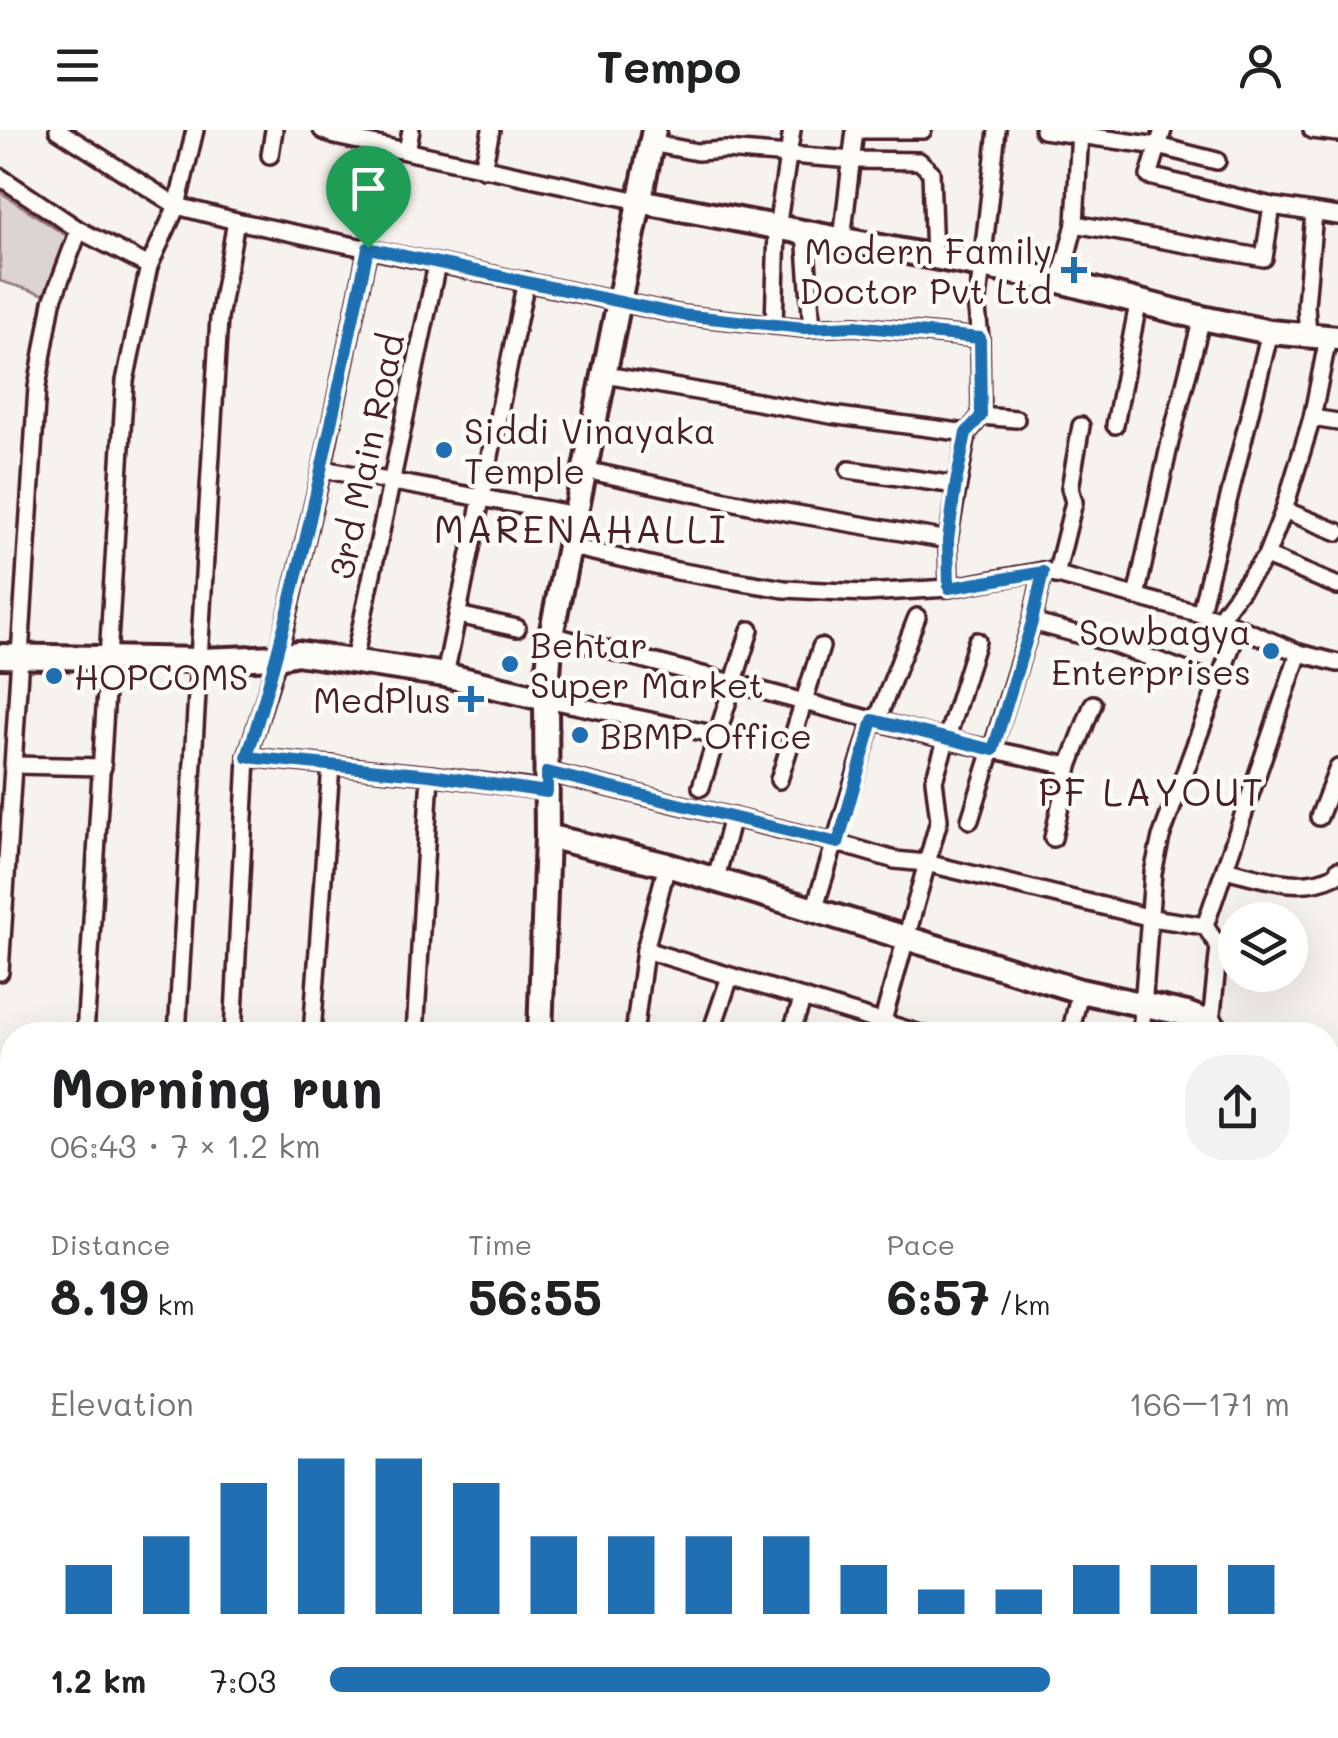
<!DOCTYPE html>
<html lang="en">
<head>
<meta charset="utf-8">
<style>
	:root { --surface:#fff; --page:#f2f2f2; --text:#202124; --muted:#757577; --accent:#1f6fb2 }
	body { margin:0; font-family:Mali,sans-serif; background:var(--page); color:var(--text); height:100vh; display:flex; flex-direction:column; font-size:38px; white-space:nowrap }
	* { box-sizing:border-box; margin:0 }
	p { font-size:32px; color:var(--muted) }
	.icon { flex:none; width:55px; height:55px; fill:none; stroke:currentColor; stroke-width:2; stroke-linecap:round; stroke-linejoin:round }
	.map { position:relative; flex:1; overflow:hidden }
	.drawer { position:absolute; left:0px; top:892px; width:1340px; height:718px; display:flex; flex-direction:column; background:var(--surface); border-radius:40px 40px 0 0; box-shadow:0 10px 40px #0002 }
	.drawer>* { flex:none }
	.buttons { position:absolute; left:1218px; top:772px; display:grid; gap:20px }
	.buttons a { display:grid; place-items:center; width:90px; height:90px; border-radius:50%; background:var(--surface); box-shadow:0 10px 40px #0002; font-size:50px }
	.pin { position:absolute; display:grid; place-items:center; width:85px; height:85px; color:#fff; margin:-102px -42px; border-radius:50% 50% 50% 0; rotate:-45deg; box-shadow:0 0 10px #0007 }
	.pin .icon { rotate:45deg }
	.round { display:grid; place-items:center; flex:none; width:105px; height:105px; border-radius:40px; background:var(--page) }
	.overview { display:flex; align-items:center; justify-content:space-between; height:170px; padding:0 50px }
	h1 { font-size:55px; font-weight:800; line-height:75px }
	.metrics { display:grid; grid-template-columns:repeat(3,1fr); gap:15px; height:170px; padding:10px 50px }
	.metrics div { display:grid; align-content:center }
	.metrics b { font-size:50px; font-weight:800 }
	.metrics small { font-size:28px; font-weight:400 }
	.metrics p { font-size:28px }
	.chart { height:280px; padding:20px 50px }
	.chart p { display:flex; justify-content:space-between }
	.chart svg { width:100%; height:180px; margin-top:10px; stroke:var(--accent); stroke-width:6 }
	ul { padding:0 50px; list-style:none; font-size:32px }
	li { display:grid; grid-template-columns:160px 120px 1fr; align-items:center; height:75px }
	li i { height:25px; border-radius:12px; background:var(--accent) }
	header { display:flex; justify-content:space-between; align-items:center; height:130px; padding:0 50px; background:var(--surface); font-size:45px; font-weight:800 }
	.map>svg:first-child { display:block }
	.green { fill:#dcd4d2; stroke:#937a7e; stroke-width:2.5 }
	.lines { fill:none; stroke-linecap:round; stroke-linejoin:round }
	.lane-casing { stroke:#4a1f2b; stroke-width:15 }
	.street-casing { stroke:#4a1f2b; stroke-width:22 }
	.secondary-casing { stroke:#4a1f2b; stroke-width:30 }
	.lane { stroke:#fdfcf7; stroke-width:8 }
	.street { stroke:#fdfcf7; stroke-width:15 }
	.secondary { stroke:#fdfcf7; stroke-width:22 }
	.route-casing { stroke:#fff; stroke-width:20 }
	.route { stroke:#1f6fb2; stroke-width:12 }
	.poi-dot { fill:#1f6fb2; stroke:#fdfcf7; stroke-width:4 }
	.labels { text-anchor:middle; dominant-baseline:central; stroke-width:9; stroke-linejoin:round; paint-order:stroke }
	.poi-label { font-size:35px; fill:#4a1f2b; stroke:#fdfcf7; text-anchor:start }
	.street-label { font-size:35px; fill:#4a1f2b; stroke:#fdfcf7 }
	.neighbourhood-label { font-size:38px; letter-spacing:2.5px; fill:#4a1f2b; stroke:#fdfcf7 }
</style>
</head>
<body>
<header><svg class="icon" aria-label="menu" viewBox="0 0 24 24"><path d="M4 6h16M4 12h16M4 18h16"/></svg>Tempo<svg class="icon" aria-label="person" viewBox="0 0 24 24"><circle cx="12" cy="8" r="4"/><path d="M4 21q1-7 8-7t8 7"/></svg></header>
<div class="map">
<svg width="1338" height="1608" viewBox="0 0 1338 1608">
	<rect width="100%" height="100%" fill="#f6f3ef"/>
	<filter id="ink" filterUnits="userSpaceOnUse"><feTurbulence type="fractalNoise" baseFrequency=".01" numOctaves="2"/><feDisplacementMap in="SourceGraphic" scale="20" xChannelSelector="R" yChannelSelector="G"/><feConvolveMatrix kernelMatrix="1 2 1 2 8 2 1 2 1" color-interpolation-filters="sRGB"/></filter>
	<g filter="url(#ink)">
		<!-- green -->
		<path class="green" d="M0 62 68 107 49 166 0 151Z"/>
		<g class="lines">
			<!-- lane casing -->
			<g class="lane-casing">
				<path id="lane" d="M1328 1288 1338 1282"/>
			</g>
			<!-- street casing -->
			<g class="street-casing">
				<g id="street">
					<path d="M58 0 177 76 236 91 682 185 804 198 855 196 980 208 981 286"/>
					<path d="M322 0 335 6 639 71"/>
					<path d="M855 0H923"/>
					<path d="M1043 0 1158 16 1217 31"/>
					<path d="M1163 0 1149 46 1272 76 1338 86"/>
					<path d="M1312 0 1338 3"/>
					<path d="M651 13 697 22 725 20 854 30 919 31 931 42 934 128"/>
					<path d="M407 21 411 0"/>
					<path d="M270 25 274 0"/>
					<path d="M483 39 491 0"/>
					<path d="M0 47 79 100 149 136"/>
					<path d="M1075 94 1264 128 1272 76"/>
					<path d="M805 103 812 198"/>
					<path d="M842 110 855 0"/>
					<path d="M1060 151 1075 94 1080 0"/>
					<path d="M774 195 777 98 792 0"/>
					<path d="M1308 207 1306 175 1314 83"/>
					<path d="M980 208 977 179 997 0"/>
					<path d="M606 245 831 285 967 303"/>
					<path d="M1312 288 1338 292"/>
					<path d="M1115 295 1138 174"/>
					<path d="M322 339 576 385"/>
					<path d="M585 340 768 379 948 410 949 458"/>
					<path d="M849 340 956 355"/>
					<path d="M1284 380 1338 402"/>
					<path d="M948 410 967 303 981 286 1016 289"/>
					<path d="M567 416 677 441 784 459 865 463 949 458 1043 441 1219 489 1299 523 1338 533"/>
					<path d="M1266 426 1338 456"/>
					<path d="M1056 445 1074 372 1070 358 1081 296"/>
					<path d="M1136 467 1170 312 1202 188"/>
					<path d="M1200 484 1270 202"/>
					<path d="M458 485 517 498"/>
					<path d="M1219 489 1266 426 1284 380 1312 288 1328 208"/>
					<path d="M1032 492 1110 513 1219 553"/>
					<path d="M551 505 948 610 1069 636 1053 708"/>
					<path d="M354 530 437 134"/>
					<path d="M445 545 526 151"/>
					<path d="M546 569 717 605"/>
					<path d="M877 590 917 487"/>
					<path d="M247 627 430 645 547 661"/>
					<path d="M15 635 103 637"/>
					<path d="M1069 636 1093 574"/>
					<path d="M547 642 837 713 895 730 926 733 1152 788 1205 796 1219 817 1211 893"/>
					<path d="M779 650 821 517"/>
					<path d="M701 657 750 500"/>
					<path d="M1319 687 1338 638"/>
					<path d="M970 690 1032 492 1043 441"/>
					<path d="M1225 739C1262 748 1300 763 1336 745L1338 740"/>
					<path d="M716 749 732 687"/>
					<path d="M814 780 873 589"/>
					<path d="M1205 796 1299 523"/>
					<path d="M645 820 924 905"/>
					<path d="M0 842 37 257 52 172 79 100"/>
					<path d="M85 905 125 251 149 136 177 76 195 0"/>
					<path d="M177 905 219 188 236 91"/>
					<path d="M233 905 247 627 278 527 322 339 368 118"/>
					<path d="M312 905 331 635"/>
					<path d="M415 905 430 645"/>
					<path d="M634 905 645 820 667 735"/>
					<path d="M710 905 730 847"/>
					<path d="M790 905 803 868"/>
					<path d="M879 905 939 690 934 650 977 511"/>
					<path d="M1070 905 1080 861"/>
					<path d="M1141 905 1153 743 1161 707 1238 499"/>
					<path d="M0 981 12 980"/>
					<path d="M1328 1001 1338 1003"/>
					<path d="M1328 1054 1338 1056"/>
					<path d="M0 1055H12"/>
					<path d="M1328 1125 1338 1127"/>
					<path d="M0 1134 12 1133"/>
					<path d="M0 1212 12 1211"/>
					<path d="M0 1285H12"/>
					<path d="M0 1355 12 1354"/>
					<path d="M0 1392 12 1391"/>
					<path d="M1328 1423 1338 1398"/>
					<path d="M0 1558 12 1427"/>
					<path d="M1034 1598V1608"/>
					<path d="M1135 1601 1196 1608"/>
					<path d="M88 1608 90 1598"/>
					<path d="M178 1608 180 1598"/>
					<path d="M250 1608 253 1598"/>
					<path d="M623 1608V1598"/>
					<path d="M698 1608 699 1598"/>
					<path d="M765 1608 766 1598"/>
					<path d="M836 1608V1598"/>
					<path d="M898 1608 899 1598"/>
					<path d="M942 1608 943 1598"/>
					<path d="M1246 1608 1251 1598"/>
					<path d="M1335 1608 1338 1600"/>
				</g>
			</g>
			<!-- secondary casing -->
			<g class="secondary-casing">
				<g id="secondary">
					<path d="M639 71 1060 151 1202 188 1270 202 1338 208"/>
					<path d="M0 526 201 530 278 527 297 523 445 545 546 569"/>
					<path d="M547 706 667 735 1080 861 1187 884 1211 893 1221 905"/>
					<path d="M540 905 547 706 546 569 551 505 654 0"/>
					<path d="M1328 944 1338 946"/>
					<path d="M1328 1392 1338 1394"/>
					<path d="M526 1608 527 1598"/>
				</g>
			</g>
			<!-- lane -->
			<use href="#lane" class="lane"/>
			<!-- street -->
			<use href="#street" class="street"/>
			<!-- secondary -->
			<use href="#secondary" class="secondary"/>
		</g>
	</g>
	<g class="lines" filter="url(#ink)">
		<!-- route casing -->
		<g class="route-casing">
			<path id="route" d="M368 118 682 185 804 198 855 196 980 208 981 286 966 303 956 353 948 410 949 458 1043 442 1032 492 993 620 873 590 838 713 547 642V662L430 645 247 627C299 460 332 289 368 118Z"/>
		</g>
		<!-- route -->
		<use href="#route" class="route"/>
	</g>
	<!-- markers -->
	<g class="poi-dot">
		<path d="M1069 125h10v10h10v10h-10v10h-10v-10h-10v-10h10z"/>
		<circle cx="444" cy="320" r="10"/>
		<circle cx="1271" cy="521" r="10"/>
		<circle cx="510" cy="534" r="10"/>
		<circle cx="54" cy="546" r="10"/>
		<path d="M466 554h10v10h10v10h-10v10h-10v-10h-10v-10h10z"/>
		<circle cx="580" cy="605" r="10"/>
	</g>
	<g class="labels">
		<!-- poi labels -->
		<g class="poi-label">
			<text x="1052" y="120" text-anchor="end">Modern Family<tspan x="1052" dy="40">Doctor Pvt Ltd</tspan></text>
			<text x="464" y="300">Siddi Vinayaka<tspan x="464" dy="40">Temple</tspan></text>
			<text x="1251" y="501" text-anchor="end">Sowbagya<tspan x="1251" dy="40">Enterprises</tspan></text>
			<text x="530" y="514">Behtar<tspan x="530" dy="40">Super Market</tspan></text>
			<text x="74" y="546">HOPCOMS</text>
			<text x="451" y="569" text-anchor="end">MedPlus</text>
			<text x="600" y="605">BBMP Office</text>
		</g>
		<!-- street labels -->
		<g class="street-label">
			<text transform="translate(365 326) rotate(-78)">3rd Main Road</text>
		</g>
		<!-- neighbourhood labels -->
		<g class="neighbourhood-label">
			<text x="581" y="398">MARENAHALLI</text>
			<text x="1152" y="661">PF LAYOUT</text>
		</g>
	</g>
</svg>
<div class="buttons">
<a><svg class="icon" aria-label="layers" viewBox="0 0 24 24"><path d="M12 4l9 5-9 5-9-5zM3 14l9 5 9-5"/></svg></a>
</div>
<div class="pin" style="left:368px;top:118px;background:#1e9e55"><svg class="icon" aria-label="arrive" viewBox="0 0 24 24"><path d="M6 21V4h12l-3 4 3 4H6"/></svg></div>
<section class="drawer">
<div class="overview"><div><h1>Morning run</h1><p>06:43 · 7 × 1.2 km</p></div><a class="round"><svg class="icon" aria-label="share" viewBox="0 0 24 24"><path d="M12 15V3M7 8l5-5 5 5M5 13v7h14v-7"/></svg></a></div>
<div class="metrics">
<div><p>Distance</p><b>8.19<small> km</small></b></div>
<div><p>Time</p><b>56:55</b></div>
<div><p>Pace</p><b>6:57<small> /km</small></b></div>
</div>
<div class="chart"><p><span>Elevation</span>166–171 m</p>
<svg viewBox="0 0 160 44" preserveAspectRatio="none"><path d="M5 44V32M15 44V25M25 44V12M35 44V6M45 44V6M55 44V12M65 44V25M75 44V25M85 44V25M95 44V25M105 44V32M115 44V38M125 44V38M135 44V32M145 44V32M155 44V32"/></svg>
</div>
<ul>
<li><b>1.2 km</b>7:03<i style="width:75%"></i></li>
</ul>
</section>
</div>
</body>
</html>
